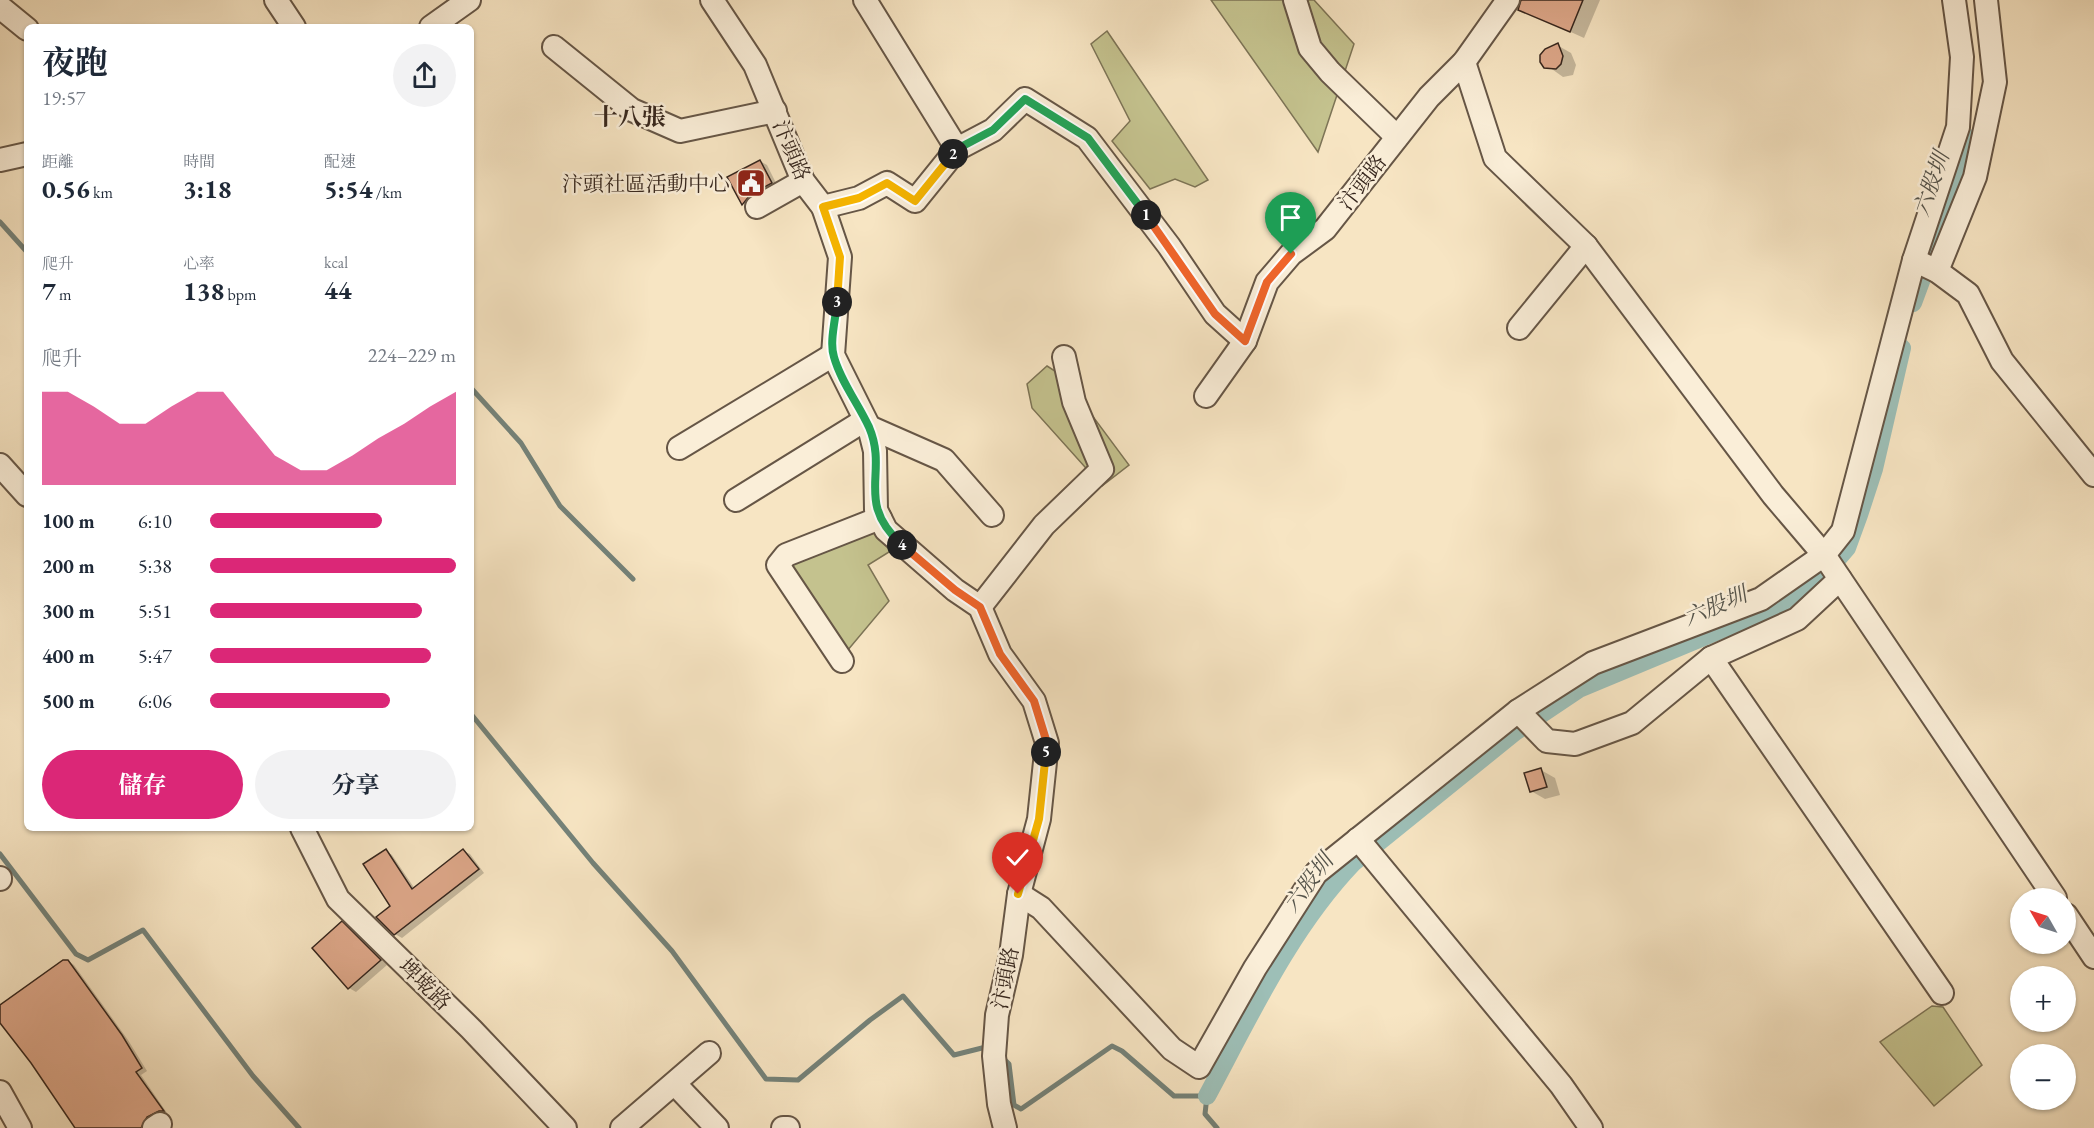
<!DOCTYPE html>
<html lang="zh-TW">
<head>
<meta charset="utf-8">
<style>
	:root { --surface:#fff; --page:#f2f2f3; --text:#1f2937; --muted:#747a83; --accent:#db2777 }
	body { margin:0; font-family:"EB Garamond","Noto Serif TC",serif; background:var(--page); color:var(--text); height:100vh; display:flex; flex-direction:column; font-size:22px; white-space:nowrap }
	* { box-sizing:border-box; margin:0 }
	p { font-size:20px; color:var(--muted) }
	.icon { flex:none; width:33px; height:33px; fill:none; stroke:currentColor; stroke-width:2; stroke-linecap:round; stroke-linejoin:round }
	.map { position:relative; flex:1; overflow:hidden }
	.details { position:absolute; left:24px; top:24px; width:450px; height:807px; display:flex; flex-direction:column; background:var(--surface); border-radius:9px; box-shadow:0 2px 4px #0004 }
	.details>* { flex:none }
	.needle { width:39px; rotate:309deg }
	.controls { position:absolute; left:2010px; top:888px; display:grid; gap:12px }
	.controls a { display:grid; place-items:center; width:66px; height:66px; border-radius:50%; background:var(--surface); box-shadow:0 2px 4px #0004; font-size:30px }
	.pin { position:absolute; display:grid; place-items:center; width:51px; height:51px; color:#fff; margin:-62px -26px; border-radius:50% 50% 50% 0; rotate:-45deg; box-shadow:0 0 6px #0007 }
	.pin .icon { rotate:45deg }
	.km { position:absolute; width:30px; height:30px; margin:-15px; border-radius:50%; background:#222; color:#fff; font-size:16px; line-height:30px; text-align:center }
	.round { display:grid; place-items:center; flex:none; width:63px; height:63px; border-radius:32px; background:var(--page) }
	.summary { display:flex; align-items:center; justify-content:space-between; height:102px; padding:0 18px }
	h1 { font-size:33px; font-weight:700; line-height:45px }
	.stats { display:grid; grid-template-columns:repeat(3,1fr); gap:9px; height:102px; padding:6px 18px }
	.stats div { display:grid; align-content:center }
	.stats b { font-size:26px; font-weight:700 }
	.stats small { font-size:16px; font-weight:400 }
	.stats p { font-size:16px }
	.chart { height:168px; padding:12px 18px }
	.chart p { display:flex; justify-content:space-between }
	.chart svg { width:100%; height:108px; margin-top:6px; fill:var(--accent); opacity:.7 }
	.primary-button { display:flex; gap:12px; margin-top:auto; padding:12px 18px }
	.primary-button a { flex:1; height:69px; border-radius:36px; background:var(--accent); color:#fff; font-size:24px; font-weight:700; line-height:69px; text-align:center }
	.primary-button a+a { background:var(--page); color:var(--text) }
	ul { padding:0 18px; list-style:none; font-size:20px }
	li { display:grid; grid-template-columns:96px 72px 1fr; align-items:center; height:45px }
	li i { height:15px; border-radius:8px; background:var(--accent) }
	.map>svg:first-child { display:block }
	.green { fill:#c4c28e; stroke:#7d7456; stroke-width:1.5 }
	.shadow { fill:#0003 }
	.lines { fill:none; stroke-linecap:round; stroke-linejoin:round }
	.stream { stroke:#748279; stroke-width:5 }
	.canal { stroke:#9dbfb7; stroke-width:18 }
	.building { fill:#dda789; stroke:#36261d; stroke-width:1.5 }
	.minor-casing { stroke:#665646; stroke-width:26 }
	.minor { stroke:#faeed8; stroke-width:22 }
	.split-1-casing { stroke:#fff; stroke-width:12 }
	.split-2-casing { stroke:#fff; stroke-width:12 }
	.split-3-casing { stroke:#fff; stroke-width:12 }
	.split-4-casing { stroke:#fff; stroke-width:12 }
	.split-5-casing { stroke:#fff; stroke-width:12 }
	.split-6-casing { stroke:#fff; stroke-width:12 }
	.split-1 { stroke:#f0652b; stroke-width:8 }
	.split-2 { stroke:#22a559; stroke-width:8 }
	.split-3 { stroke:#f5b400; stroke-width:8 }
	.split-4 { stroke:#22a559; stroke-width:8 }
	.split-5 { stroke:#f0652b; stroke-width:8 }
	.split-6 { stroke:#f5b400; stroke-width:8 }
	.labels { text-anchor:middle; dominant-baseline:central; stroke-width:5; stroke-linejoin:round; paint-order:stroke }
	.street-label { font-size:21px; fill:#36261d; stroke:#faeed8 }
	.poi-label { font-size:21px; fill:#36261d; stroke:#faeed8; text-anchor:end }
	.water-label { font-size:22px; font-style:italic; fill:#55544b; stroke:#faeed8 }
	.quarter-label { font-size:24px; font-weight:bold; fill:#36261d; stroke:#faeed8 }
</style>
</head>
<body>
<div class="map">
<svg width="2094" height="1128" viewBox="0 0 2094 1128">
	<rect width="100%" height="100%" fill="#f7e5c3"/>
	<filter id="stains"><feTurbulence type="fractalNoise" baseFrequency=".00333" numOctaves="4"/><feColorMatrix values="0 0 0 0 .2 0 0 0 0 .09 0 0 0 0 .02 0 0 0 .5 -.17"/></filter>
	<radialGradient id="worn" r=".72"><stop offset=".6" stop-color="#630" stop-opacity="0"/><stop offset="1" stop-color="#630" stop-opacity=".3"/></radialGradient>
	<!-- green -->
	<g class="green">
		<path d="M1211 0H1314L1354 44 1318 152Z"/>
		<path d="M1107 31 1208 180 1195 187 1175 179 1150 189 1112 141 1130 121 1091 44Z"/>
		<path d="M1047 366 1080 387 1091 414 1129 465 1102 486 1032 408 1027 384Z"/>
		<path d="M879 512 905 542 868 565 889 601 847 651 789 575 796 550Z"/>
		<path d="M1932 1006 1943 1007 1982 1065 1934 1106 1880 1042Z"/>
	</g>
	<!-- shadow -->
	<g class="shadow">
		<path d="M1522 0H1600L1584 38 1520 9Z"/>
		<path d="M1557 45 1571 53 1576 65 1573 75 1563 77 1542 62Z"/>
		<path d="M760 161 767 165 778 187 750 208 744 204 729 178Z"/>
		<path d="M1541 770 1555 778 1560 795 1545 799 1531 791Z"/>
		<path d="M386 851 392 855 415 889 463 851 470 854 484 873 402 938 395 934Z"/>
		<path d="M347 928 387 965 356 992 349 988 314 948Z"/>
		<path d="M68 961 74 965 128 1040 147 1071 141 1075 167 1113 152 1120 147 1128H73L76 1126 32 1062 0 1020V1007Z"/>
	</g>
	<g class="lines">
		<!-- stream -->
		<g class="stream">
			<path d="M0 222 27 252"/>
			<path d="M471 388 521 443 560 506 633 579"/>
			<path d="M471 714 593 863 672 951 766 1079 798 1080 870 1020 903 996 954 1055 990 1046"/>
			<path d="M0 854 76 954 88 960 143 930 253 1076 299 1128"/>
			<path d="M1001 1056 1009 1064 1014 1105 1021 1109 1112 1046 1122 1051 1174 1096H1207L1205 1114 1217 1128"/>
		</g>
		<!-- canal -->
		<g class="canal">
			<path d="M1913 303 1974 138"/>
			<path d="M1207 1096C1250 1016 1290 929 1353 863L1515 732 1579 689 1790 601 1829 569 1847 548 1859 515 1874 469 1902 348"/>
		</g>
	</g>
	<!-- building -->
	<g class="building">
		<path d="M1521 0H1583L1570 32 1518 10Z"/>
		<path d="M1558 43 1563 56 1561 64 1556 69 1544 68 1540 62V55L1545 49Z"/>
		<path d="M760 160 772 183 750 195 742 205 727 177Z"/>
		<path d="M1541 768 1547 787 1530 792 1524 773Z"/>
		<path d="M386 849 412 889 463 849 479 869 394 935 376 917 390 906 363 864Z"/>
		<path d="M342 921 381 960 348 989 312 948Z"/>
		<path d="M63 960H68L122 1035 142 1068 136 1072 164 1111H159L147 1117 141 1128H75L31 1063 0 1023V1005Z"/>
	</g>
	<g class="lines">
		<!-- minor casing -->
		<g class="minor-casing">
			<g id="minor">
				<path d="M276 0 294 27"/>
				<path d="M712 0 755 65 803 181 823 207 840 257 833 355 869 427 875 451 876 510 886 530 955 590 980 607 1000 654 1034 701 1047 743 1039 819 1019 894 1011 955 997 1015 994 1056 999 1104 1005 1128"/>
				<path d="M865 0 957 149"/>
				<path d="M1295 0 1310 48 1330 72 1397 137"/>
				<path d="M0 7 27 29"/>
				<path d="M431 27 469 0"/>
				<path d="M554 47 632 110 680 131 775 111"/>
				<path d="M1464 62 1495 158 1586 246 1773 495 1824 555 2055 898"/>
				<path d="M0 160 27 154"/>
				<path d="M757 207 803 181"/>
				<path d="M823 207 859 198 887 183 915 201 957 149 993 130 1025 99 1087 138 1169 246 1215 314 1245 341"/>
				<path d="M1914 260 1937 271 1968 294 2002 361 2094 475"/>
				<path d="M1937 271 1975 177 1995 82 1986 0"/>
				<path d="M1519 328 1586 246"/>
				<path d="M1206 396 1245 341 1267 282 1291 254 1325 229 1429 97 1464 62 1508 0"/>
				<path d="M869 427 944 460 992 515"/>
				<path d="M679 448 833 355"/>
				<path d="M0 465 27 495"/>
				<path d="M736 500 865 420"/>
				<path d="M980 607 1044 525 1102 469 1074 402 1064 357"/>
				<path d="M1711 658 1942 993"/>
				<path d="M842 661 778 565 786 555 880 518"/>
				<path d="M1518 711 1547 741 1575 744 1632 723 1711 658 1797 619 1840 579"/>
				<path d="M302 828 338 899 471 1029 565 1128"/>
				<path d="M1358 839 1561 1085 1591 1128"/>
				<path d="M0 879V878"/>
				<path d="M1019 894 1041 908 1172 1049 1199 1067 1255 968 1316 873 1518 711 1593 663 1761 599 1824 555 1843 531 1914 260 1958 127 1962 57 1954 0"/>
				<path d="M2066 915 2094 957"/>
				<path d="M675 1084 717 1128"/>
				<path d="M0 1092 20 1128"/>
				<path d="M154 1128 160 1124"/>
				<path d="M622 1128 709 1053"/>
				<path d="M783 1128H788"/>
			</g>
		</g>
		<!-- minor -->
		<use href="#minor" class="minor"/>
	</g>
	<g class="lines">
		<!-- split-1 casing -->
		<g class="split-1-casing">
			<path id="split-1" d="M1146 215 1215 314 1245 341 1267 282 1291 254"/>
		</g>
		<!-- split-2 casing -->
		<g class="split-2-casing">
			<path id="split-2" d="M953 154 957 149 993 130 1025 99 1088 138 1146 215"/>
		</g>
		<!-- split-3 casing -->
		<g class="split-3-casing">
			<path id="split-3" d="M837 302 840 257 823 207 859 198 887 183 915 201 953 154"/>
		</g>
		<!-- split-4 casing -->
		<g class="split-4-casing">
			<path id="split-4" d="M837 302C836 318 829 342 834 357 841 382 858 403 869 427 889 474 854 501 902 545"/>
		</g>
		<!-- split-5 casing -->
		<g class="split-5-casing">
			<path id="split-5" d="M902 545 955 590 980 607 1000 654 1034 701 1047 743 1046 752"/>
		</g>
		<!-- split-6 casing -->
		<g class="split-6-casing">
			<path id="split-6" d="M1018 894 1039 819 1046 752"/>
		</g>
		<!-- split-1 -->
		<use href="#split-1" class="split-1"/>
		<!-- split-2 -->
		<use href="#split-2" class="split-2"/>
		<!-- split-3 -->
		<use href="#split-3" class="split-3"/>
		<!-- split-4 -->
		<use href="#split-4" class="split-4"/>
		<!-- split-5 -->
		<use href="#split-5" class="split-5"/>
		<!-- split-6 -->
		<use href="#split-6" class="split-6"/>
	</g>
	<!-- icons -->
	<defs>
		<g id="civic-square" transform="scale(1.5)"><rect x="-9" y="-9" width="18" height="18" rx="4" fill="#8f2418" stroke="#faeed8"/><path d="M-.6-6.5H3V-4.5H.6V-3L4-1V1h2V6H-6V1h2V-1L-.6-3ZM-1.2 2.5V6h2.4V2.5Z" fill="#fff"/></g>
	</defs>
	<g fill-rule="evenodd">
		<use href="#civic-square" x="751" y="183"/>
	</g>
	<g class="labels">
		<!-- street labels -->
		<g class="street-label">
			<text transform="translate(792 150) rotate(67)">汴頭路</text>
			<text transform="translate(1362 182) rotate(-52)">汴頭路</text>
			<text transform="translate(1005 978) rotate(-79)">汴頭路</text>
			<text transform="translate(425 984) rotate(44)">埤墘路</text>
		</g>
		<!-- poi labels -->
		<g class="poi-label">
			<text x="730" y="183">汴頭社區活動中心</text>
		</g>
		<!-- water labels -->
		<g class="water-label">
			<text transform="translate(1931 184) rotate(-71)">六股圳</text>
			<text transform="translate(1715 606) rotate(-23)">六股圳</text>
			<text transform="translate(1308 883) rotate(-53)">六股圳</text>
		</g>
		<!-- quarter labels -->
		<g class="quarter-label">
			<text x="630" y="116">十八張</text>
		</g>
	</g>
	<rect width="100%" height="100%" filter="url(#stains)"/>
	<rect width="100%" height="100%" fill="url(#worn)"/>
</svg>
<div class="controls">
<a><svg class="needle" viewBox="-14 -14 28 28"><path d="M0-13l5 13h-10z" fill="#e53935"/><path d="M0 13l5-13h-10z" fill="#747a83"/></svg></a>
<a>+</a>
<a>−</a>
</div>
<div class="pin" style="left:1291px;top:254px;background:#1e9e55"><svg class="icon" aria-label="arrive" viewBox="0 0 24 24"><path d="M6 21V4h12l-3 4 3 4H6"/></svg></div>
<div class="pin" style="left:1018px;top:894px;background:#d93025"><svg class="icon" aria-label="check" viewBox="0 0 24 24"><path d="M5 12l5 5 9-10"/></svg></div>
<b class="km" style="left:1146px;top:215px">1</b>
<b class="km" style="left:953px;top:154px">2</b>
<b class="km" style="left:837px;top:302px">3</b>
<b class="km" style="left:902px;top:545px">4</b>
<b class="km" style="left:1046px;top:752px">5</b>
<section class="details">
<div class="summary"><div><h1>夜跑</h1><p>19:57</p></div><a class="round"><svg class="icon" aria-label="share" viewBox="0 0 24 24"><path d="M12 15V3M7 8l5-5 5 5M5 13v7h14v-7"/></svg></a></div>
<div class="stats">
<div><p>距離</p><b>0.56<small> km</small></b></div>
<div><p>時間</p><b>3:18</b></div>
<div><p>配速</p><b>5:54<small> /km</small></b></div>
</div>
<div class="stats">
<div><p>爬升</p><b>7<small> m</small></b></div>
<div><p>心率</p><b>138<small> bpm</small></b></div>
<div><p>kcal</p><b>44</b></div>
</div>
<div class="chart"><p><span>爬升</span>224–229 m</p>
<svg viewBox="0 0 160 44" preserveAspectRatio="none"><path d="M0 44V6L10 6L20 12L30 19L40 19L50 12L60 6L70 6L80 19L90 32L100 38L110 38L120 32L130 25L140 19L150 12L160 6V44z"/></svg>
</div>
<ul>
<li><b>100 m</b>6:10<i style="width:70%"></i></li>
<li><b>200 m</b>5:38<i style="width:100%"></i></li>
<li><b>300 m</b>5:51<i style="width:86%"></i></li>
<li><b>400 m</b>5:47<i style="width:90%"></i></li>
<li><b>500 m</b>6:06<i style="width:73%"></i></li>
</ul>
<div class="primary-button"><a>儲存</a><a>分享</a></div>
</section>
</div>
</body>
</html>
